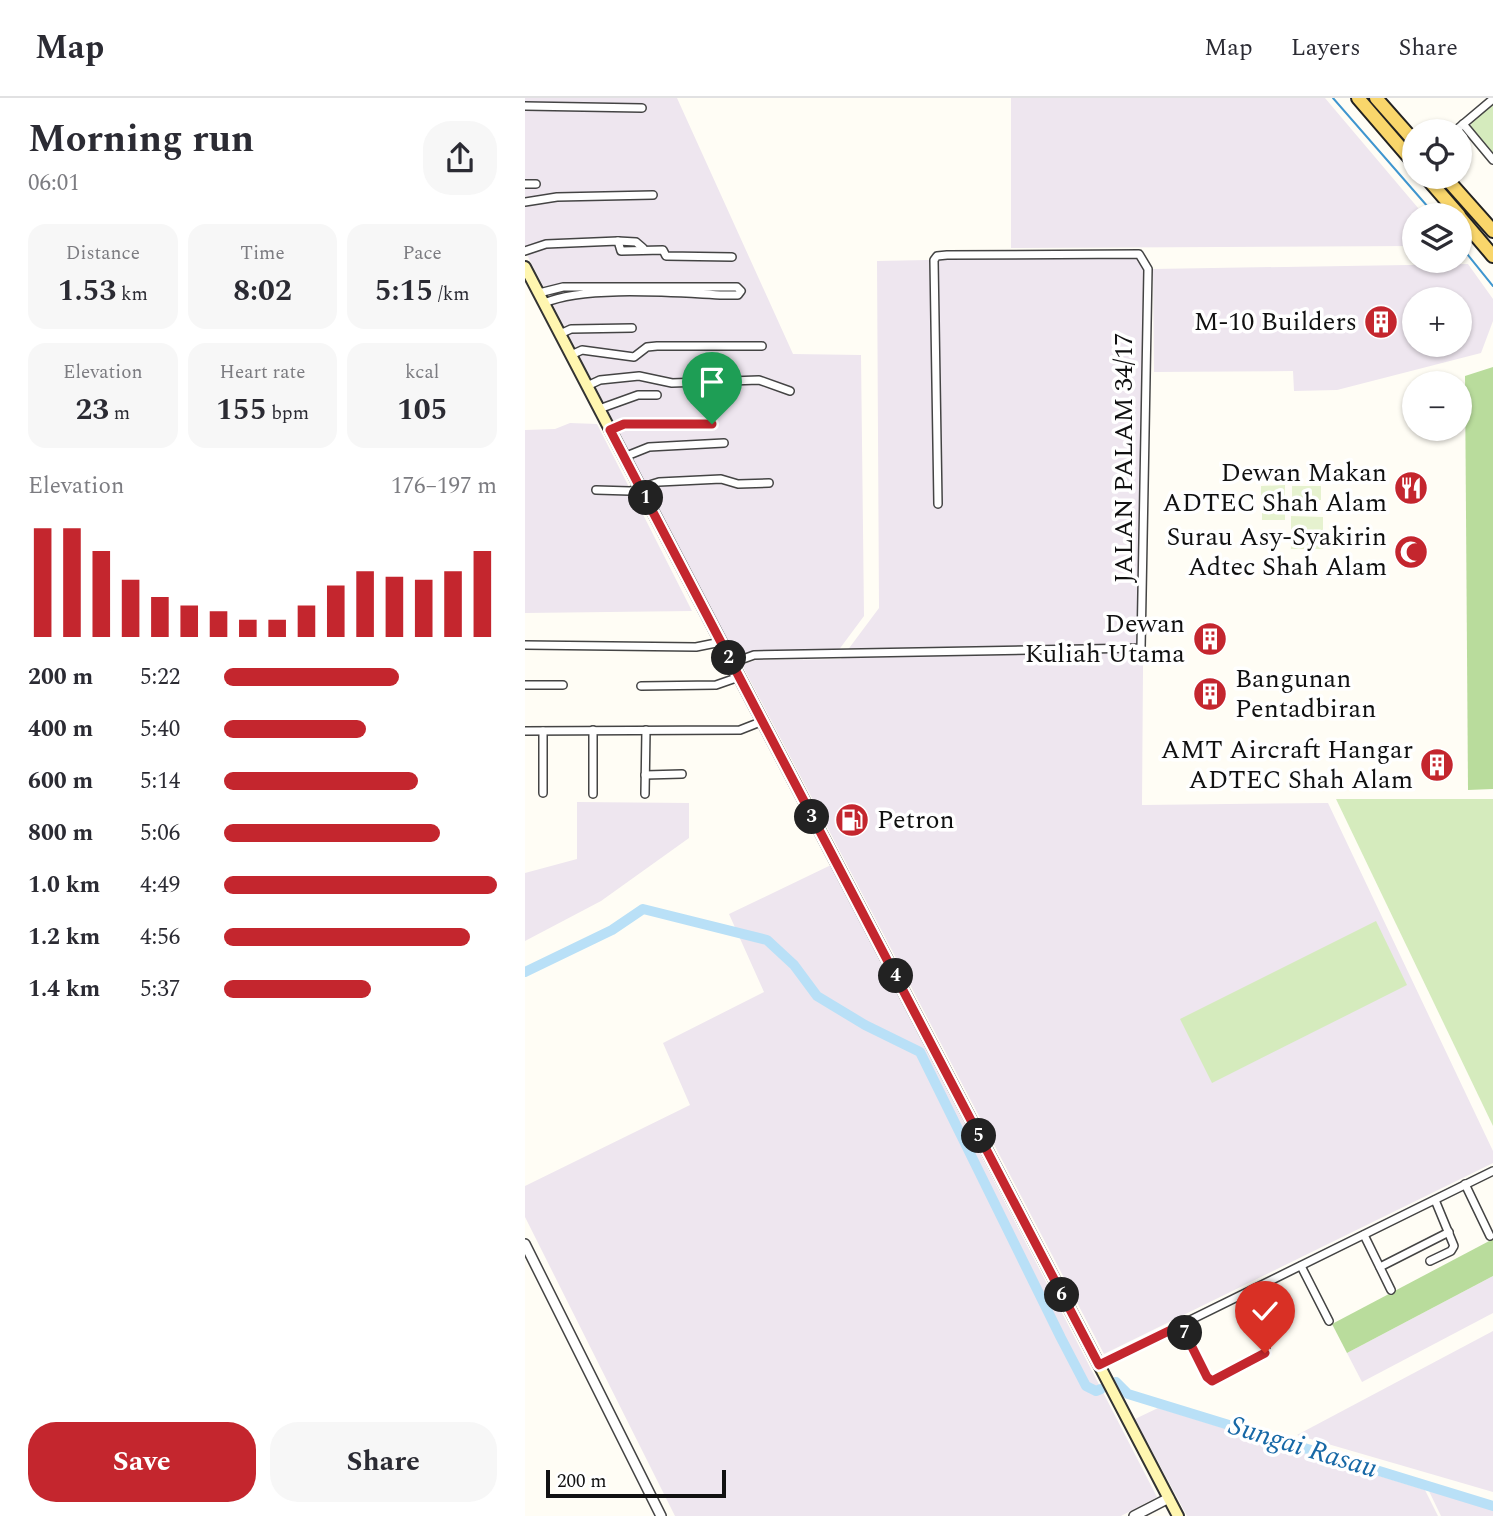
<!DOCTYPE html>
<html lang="en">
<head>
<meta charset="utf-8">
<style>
	:root { --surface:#fff; --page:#f7f7f7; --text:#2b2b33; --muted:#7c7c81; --line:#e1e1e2; --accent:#c4262e }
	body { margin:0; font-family:Spectral,serif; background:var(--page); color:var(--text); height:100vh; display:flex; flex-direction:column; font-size:26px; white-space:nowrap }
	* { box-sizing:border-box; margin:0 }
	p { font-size:23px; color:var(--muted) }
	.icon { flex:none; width:38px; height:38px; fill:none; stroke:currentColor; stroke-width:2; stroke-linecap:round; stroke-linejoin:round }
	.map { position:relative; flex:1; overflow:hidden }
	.details { display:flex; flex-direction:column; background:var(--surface); width:525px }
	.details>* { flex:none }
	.controls { position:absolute; left:877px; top:21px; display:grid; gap:14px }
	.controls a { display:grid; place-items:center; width:70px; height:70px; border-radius:50%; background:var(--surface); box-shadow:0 2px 5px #0004; font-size:35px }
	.scale { position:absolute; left:21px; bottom:18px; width:180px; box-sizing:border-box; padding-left:7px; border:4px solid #111; border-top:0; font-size:19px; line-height:24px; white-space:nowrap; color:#111; -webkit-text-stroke:5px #fff; paint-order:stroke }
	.pin { position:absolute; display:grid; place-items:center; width:60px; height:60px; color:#fff; margin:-72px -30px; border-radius:50% 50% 50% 0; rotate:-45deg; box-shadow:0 0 7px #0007 }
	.pin .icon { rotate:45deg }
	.km { position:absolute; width:35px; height:35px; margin:-18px; border-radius:50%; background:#222; color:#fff; font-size:19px; line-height:35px; text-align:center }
	.round { display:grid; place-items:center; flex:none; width:74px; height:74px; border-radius:28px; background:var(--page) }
	.headline { display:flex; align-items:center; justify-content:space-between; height:119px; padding:0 28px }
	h1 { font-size:38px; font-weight:700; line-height:52px }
	.stats { display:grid; grid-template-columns:repeat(3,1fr); gap:10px; height:119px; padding:7px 28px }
	.stats div { display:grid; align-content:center; border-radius:18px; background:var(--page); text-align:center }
	.stats b { font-size:30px; font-weight:700 }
	.stats small { font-size:19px; font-weight:400 }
	.stats p { font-size:19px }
	.chart { height:196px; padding:14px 28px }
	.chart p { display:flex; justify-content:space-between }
	.chart svg { width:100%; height:126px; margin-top:7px; stroke:var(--accent); stroke-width:6 }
	.action { display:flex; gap:14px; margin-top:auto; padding:14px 28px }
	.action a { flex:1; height:80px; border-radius:28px; background:var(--accent); color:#fff; font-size:28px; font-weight:700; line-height:80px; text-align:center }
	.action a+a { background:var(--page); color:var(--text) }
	ul { padding:0 28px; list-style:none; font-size:23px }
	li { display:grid; grid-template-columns:112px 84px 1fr; align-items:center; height:52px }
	li i { height:18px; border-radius:9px; background:var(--accent) }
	header { display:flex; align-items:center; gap:42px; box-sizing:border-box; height:98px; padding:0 35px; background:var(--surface); border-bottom:2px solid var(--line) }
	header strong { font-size:33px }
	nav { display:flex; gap:38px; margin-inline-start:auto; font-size:24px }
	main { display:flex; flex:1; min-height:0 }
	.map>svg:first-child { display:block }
	.industrial { fill:#eee6ef; fill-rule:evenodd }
	.green { fill:#d5ebbd }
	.forest { fill:#b9dc9c }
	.pitch { fill:#e6f2cf }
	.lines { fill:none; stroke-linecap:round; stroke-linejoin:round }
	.stream { stroke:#3f96cf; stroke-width:2 }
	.river { stroke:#b9e0f7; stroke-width:10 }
	.minor-casing { stroke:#444; stroke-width:10 }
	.tertiary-casing { stroke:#444; stroke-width:12 }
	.secondary-casing { stroke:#333; stroke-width:14 }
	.primary-casing { stroke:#222; stroke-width:16 }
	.minor { stroke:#fff; stroke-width:7 }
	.tertiary { stroke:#fff; stroke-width:9 }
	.secondary { stroke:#fff6b0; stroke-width:10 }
	.primary { stroke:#f9d66b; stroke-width:12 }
	.route-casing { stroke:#fff; stroke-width:14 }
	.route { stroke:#c4262e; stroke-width:9 }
	.labels { text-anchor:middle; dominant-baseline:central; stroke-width:7; stroke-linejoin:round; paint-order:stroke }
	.poi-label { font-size:26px; fill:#111; stroke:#fff; text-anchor:end }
	.street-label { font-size:26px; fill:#111; stroke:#fff }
	.water-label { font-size:28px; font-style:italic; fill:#1768a6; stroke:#fff }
</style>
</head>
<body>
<header>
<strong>Map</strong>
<nav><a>Map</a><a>Layers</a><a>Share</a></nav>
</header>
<main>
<section class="details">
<div class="headline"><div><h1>Morning run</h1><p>06:01</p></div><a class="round"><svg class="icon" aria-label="share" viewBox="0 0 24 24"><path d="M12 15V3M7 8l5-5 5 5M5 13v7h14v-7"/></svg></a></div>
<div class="stats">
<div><p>Distance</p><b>1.53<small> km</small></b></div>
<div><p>Time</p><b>8:02</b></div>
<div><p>Pace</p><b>5:15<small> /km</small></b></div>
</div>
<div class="stats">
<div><p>Elevation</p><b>23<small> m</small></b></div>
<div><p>Heart rate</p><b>155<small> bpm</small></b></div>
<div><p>kcal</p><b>105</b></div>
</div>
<div class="chart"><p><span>Elevation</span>176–197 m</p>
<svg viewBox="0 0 160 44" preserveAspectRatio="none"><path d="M5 44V6M15 44V6M25 44V14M35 44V24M45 44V30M55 44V33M65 44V35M75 44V38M85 44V38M95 44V33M105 44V26M115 44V21M125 44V23M135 44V24M145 44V21M155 44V14"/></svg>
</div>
<ul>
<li><b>200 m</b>5:22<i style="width:64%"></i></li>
<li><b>400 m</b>5:40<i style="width:52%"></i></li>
<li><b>600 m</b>5:14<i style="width:71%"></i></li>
<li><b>800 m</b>5:06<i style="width:79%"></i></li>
<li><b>1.0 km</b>4:49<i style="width:100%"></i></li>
<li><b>1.2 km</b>4:56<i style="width:90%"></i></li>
<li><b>1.4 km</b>5:37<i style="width:54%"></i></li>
</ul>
<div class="action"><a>Save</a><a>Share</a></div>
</section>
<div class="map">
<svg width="968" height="1418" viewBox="0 0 968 1418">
	<rect width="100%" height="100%" fill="#fffdf5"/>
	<!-- industrial -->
	<g class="industrial">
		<path d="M0 0H152L268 256 336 257 339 518 313 553 209 555 0 153Z"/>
		<path d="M486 0H800L899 117H889V148L486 150Z"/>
		<path d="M612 158 621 171 617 707 803 705 968 1053V1065L579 1256 217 567 231 562 316 561 354 510 352 163Z"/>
		<path d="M943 166 968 201V223L956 255 812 292 769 293 768 273 629 274 628 171ZM889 201H934V247H889Z"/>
		<path d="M45 325 72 326 167 513 0 515V332L30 331Z"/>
		<path d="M52 704 164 705V740L76 803 0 843V775L52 761Z"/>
		<path d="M306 767 632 1399 596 1418H150L0 1119V1088L165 1007 138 945 239 894 204 816Z"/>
		<path d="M968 1178V1215L837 1284 822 1255Z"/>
		<path d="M968 1233V1394L772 1337Z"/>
		<path d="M633 1310 900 1392 913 1418H662L610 1321Z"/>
		<path d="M902 1389 968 1409V1418H916Z"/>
	</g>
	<!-- green -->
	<g class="green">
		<path d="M968 6V57L945 30 947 24Z"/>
		<path d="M811 701H968V1028Z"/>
		<path d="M851 823 882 887 687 985 655 921Z"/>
	</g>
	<!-- forest -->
	<g class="forest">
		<path d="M968 269V691L943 692 940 278Z"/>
		<path d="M968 1141V1178L822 1255 807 1226Z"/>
	</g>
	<!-- pitch -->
	<g class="pitch">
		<path d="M760 387V402L736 403V388Z"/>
		<rect x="767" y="388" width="29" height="14"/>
		<rect x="737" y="407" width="23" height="15"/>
		<path d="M766 418 798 419V451H766Z"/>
	</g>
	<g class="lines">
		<!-- stream -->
		<g class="stream">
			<path d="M808 0 910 117"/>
			<path d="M934 146 968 188"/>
		</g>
		<!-- river -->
		<g class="river">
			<path d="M0 874 87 832 118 811 242 842 269 867 292 898 340 927 395 954 536 1240 561 1288 571 1293 576 1291"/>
			<path d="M591 1284 603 1296 968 1408"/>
		</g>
		<!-- minor casing -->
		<g class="minor-casing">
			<g id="minor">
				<path d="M0 8 117 10"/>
				<path d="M938 26 968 62"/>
				<path d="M930 33 968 1"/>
				<path d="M0 86H11"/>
				<path d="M0 104 32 99 128 97"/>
				<path d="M93 143 111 144 118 150"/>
				<path d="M0 153 21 146 93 143 96 153 138 152 141 158 207 159"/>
				<path d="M14 195 38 189H212L216 193 213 197H199C152 195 61 187 19 205"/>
				<path d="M35 236 46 231 107 230"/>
				<path d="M46 257 57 252 109 259 122 249 132 248H237"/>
				<path d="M62 288 75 282 114 278 147 285 234 282 265 293"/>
				<path d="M74 311 113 297H132"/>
				<path d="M85 332 99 326H187"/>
				<path d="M99 359 124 349 199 345"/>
				<path d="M71 392 105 393 134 384 196 381 213 386 244 385"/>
				<path d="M0 547 171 549 196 544"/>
				<path d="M207 565 229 557 616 550 623 171 614 156 422 157 412 158 409 162 413 406"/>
				<path d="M0 587H38"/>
				<path d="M116 588 191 587 214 579"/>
				<path d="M68 632V696"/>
				<path d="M0 633 215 632 238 623"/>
				<path d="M120 677 157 676"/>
				<path d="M18 695V633"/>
				<path d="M120 696 121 632"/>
				<path d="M940 1086 965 1138"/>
				<path d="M839 1137 866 1192"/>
				<path d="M905 1163 926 1153 929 1148 910 1102"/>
				<path d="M776 1168 804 1223"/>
				<path d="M855 1169 924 1134"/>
				<path d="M656 1227 682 1279 687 1283 740 1255 741 1250 716 1198"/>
				<path d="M574 1267 968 1073"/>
			</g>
		</g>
		<!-- tertiary casing -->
		<g class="tertiary-casing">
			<g id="tertiary">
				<path d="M0 1146 136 1418"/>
				<path d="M609 1418 644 1400"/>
			</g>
		</g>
		<!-- secondary casing -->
		<g class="secondary-casing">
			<path id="secondary" d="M0 169 653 1418"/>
		</g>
		<!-- primary casing -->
		<g class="primary-casing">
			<g id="primary">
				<path d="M833 0 889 65"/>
				<path d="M851 0 889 43"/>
				<path d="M901 79 934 117"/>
				<path d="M920 79 968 133"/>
				<path d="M934 118 968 158"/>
			</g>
		</g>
		<!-- minor -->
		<use href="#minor" class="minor"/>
		<!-- tertiary -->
		<use href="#tertiary" class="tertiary"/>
		<!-- secondary -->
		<use href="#secondary" class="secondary"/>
		<!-- primary -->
		<use href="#primary" class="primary"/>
	</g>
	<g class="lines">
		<!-- route casing -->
		<g class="route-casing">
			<path id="route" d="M187 326H99L85 332 574 1267 656 1227 682 1279 687 1283 740 1255"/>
		</g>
		<!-- route -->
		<use href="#route" class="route"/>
	</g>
	<!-- icons -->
	<defs>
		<g id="building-disc" transform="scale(1.75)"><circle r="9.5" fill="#c4262e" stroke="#fff"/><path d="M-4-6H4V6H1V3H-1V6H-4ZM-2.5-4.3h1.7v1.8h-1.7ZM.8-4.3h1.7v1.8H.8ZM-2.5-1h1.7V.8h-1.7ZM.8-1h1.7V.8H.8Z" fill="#fff"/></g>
		<g id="restaurant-disc" transform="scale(1.75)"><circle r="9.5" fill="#c4262e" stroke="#fff"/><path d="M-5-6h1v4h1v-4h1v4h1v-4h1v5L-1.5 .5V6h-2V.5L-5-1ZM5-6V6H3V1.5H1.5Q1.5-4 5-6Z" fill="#fff"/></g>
		<g id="mosque-disc" transform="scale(1.75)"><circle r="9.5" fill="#c4262e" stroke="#fff"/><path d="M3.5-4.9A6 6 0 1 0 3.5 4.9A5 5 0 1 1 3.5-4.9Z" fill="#fff"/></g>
		<g id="fuel-disc" transform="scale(1.75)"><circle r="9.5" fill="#c4262e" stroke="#fff"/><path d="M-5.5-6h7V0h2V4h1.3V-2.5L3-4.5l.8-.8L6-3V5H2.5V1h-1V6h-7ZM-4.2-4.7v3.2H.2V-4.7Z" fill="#fff"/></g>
	</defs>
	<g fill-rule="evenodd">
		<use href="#building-disc" x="856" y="224"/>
		<use href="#restaurant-disc" x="886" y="390"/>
		<use href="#mosque-disc" x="886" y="454"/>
		<use href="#building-disc" x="685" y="541"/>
		<use href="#building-disc" x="685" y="596"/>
		<use href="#building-disc" x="912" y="667"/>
		<use href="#fuel-disc" x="327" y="722"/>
	</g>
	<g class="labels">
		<!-- poi labels -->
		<g class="poi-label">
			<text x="832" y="224">M-10 Builders</text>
			<text x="862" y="375">Dewan Makan<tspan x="862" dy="30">ADTEC Shah Alam</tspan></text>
			<text x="862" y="439">Surau Asy-Syakirin<tspan x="862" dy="30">Adtec Shah Alam</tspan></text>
			<text x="660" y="526">Dewan<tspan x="660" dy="30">Kuliah Utama</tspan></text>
			<text x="710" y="581" text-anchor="start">Bangunan<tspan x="710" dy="30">Pentadbiran</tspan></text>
			<text x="888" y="652">AMT Aircraft Hangar<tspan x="888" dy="30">ADTEC Shah Alam</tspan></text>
			<text x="352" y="722" text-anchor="start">Petron</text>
		</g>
		<!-- street labels -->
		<g class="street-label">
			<text transform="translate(599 360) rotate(-90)">JALAN PALAM 34/17</text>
		</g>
		<!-- water labels -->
		<g class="water-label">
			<text transform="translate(778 1349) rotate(17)">Sungai Rasau</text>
		</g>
	</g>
</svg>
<div class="controls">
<a><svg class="icon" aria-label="locate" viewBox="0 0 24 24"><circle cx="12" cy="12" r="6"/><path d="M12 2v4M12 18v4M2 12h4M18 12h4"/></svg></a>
<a><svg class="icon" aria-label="layers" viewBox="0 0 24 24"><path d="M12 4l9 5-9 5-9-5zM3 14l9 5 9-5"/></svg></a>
<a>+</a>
<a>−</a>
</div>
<div class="scale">200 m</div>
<div class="pin" style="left:187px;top:326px;background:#1e9e55"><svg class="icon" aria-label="arrive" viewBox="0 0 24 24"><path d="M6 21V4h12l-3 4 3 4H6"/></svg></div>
<div class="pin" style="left:740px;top:1255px;background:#d93025"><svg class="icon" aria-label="check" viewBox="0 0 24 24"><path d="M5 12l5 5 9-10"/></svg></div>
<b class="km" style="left:121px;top:400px">1</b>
<b class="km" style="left:204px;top:560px">2</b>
<b class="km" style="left:287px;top:719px">3</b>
<b class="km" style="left:371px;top:878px">4</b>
<b class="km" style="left:454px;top:1038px">5</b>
<b class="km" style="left:537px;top:1197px">6</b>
<b class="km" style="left:660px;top:1235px">7</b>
</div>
</main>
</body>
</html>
